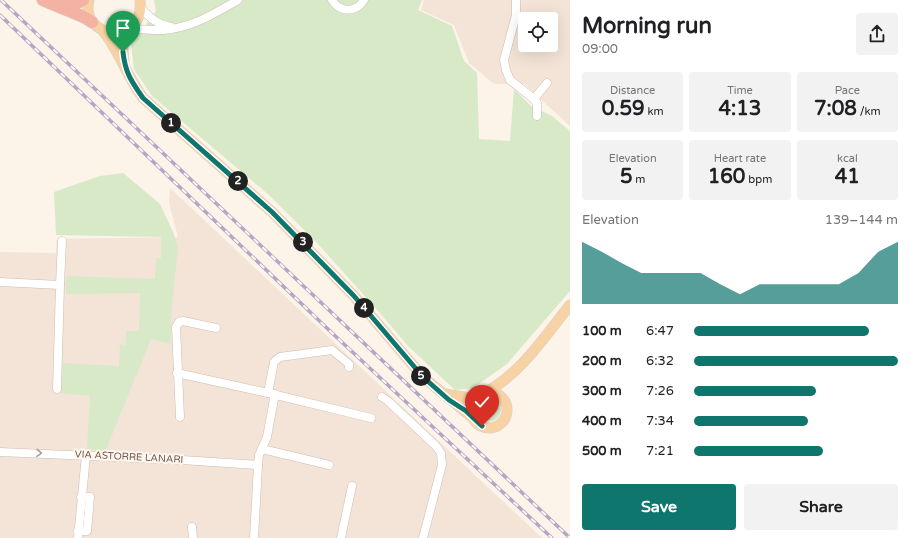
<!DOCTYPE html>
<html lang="en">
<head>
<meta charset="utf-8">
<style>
	:root { --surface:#fff; --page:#f2f2f2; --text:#202124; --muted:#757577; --accent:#0f766e }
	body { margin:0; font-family:"Varela Round",sans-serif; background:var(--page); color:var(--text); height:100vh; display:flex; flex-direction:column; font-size:15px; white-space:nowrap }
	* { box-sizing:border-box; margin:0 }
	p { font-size:13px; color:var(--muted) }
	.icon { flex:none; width:22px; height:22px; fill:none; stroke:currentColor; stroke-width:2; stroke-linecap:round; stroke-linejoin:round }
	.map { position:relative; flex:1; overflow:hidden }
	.details { display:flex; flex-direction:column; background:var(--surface); width:340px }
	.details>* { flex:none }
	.fabs { position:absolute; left:518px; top:12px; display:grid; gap:8px }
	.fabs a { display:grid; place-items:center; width:40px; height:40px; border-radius:4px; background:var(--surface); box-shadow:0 4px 16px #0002; font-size:20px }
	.pin { position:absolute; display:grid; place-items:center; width:34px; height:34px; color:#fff; margin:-41px -17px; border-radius:50% 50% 50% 0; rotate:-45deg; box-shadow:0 0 4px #0007 }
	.pin .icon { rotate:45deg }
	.km { position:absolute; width:20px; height:20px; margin:-10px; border-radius:50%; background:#222; color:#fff; font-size:11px; line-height:20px; text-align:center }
	.round { display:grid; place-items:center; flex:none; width:42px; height:42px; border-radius:4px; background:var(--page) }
	.summary { display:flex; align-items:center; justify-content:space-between; height:68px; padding:0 12px }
	h1 { font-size:22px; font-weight:700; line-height:30px }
	.figures { display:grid; grid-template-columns:repeat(3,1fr); gap:6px; height:68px; padding:4px 12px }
	.figures div { display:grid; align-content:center; border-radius:4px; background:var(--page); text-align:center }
	.figures b { font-size:20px; font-weight:700 }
	.figures small { font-size:11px; font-weight:400 }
	.figures p { font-size:11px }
	.chart { height:112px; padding:8px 12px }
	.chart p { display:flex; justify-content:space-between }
	.chart svg { width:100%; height:72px; margin-top:4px; fill:var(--accent); opacity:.7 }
	.primary-button { display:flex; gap:8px; margin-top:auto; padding:8px 12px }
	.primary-button a { flex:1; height:46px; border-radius:4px; background:var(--accent); color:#fff; font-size:16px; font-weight:700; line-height:46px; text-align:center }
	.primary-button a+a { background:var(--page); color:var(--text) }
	ul { padding:0 12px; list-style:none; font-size:13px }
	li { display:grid; grid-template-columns:64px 48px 1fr; align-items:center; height:30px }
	li i { height:10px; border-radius:5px; background:var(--accent) }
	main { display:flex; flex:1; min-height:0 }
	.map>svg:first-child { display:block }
	.residential { fill:#f3e4d7; fill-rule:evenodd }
	.green { fill:#d7e9c7 }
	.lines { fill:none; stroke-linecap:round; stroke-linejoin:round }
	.minor-casing { stroke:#cfbcb1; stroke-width:9 }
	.major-casing { stroke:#d8d0cd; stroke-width:11 }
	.highway-casing { stroke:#d8d0cd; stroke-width:13 }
	.minor { stroke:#fff; stroke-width:8 }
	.major { stroke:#f7d2a4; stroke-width:10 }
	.highway { stroke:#f3b2a2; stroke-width:12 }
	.rail-casing { stroke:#b5a6c6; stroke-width:3.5 }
	.rail { stroke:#fef7ef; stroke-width:2; stroke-dasharray:6; stroke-linecap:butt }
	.oneway { stroke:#ac9b94 }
	.route-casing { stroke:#fff; stroke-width:8 }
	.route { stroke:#0f766e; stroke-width:5 }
	.labels { text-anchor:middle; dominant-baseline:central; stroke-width:4; stroke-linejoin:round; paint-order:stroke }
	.street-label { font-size:10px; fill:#75584d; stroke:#fef7ef }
</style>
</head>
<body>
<main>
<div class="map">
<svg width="570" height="538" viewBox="0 0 570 538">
	<rect width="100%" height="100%" fill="#fcf3e9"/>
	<!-- residential -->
	<g class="residential">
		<path d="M424 0H570V126L524 84H494L469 63 454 25 421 10ZM525 19H551V45H525Z"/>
		<path d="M170 188 542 538H0V252L56 253 57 239 178 237 169 203Z"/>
	</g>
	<!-- green -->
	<g class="green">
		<path d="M154 0H422L418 10 452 26 464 61 477 73 479 139 510 141 514 89 531 106 552 116 570 131V291L507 364 473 388 455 390 408 346 380 313 318 244 269 195 152 96 134 69 131 44 156 11Z"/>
		<path d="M123 173 160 204 173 232 178 247 171 315V344L151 339 105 452 87 449 90 396 60 393V363L119 366 120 344 126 345V331H139L140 293 66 294V276L155 279 156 258H161V237L56 235 54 192 100 176Z"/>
		<circle cx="490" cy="410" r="11"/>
	</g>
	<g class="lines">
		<!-- minor casing -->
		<g class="minor-casing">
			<g id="minor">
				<path d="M332 0C340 13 356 13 364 0"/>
				<path d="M516 0V15L504 60 506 70 510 80 534 99"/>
				<path d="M141 8C149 18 159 25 171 27"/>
				<path d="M128 29C140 29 151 30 163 30 191 28 214 14 238 0"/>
				<path d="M537 116V103L534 99 547 83"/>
				<path d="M0 282 60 285 57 389"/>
				<path d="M60 285 62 241"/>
				<path d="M177 373 268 393 371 418"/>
				<path d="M268 393 274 362 280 357 332 350 349 364V367"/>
				<path d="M382 397 388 401 436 446 441 453 442 465 423 538"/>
				<path d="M180 417 176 327 179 322 183 321 216 328"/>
				<path d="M262 449 329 465"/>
				<path d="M0 452 182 460 258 465"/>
				<path d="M192 527 193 538"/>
				<path d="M78 531H87L90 497H81"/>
				<path d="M78 538 86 455"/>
				<path d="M254 538 258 465 259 455 267 437 275 394"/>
				<path d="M341 538 352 486"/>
			</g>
		</g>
		<!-- major casing -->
		<g class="major-casing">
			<g id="major">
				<path d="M89 0C79 39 145 47 140 0"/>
				<path d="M103 31C119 50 127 77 143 98L272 212 354 296 423 377 473 418"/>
				<path d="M124 31 122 38 124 64"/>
				<circle cx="489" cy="410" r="18"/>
				<path d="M484 393C519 376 546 335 570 305"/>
				<path d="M445 394 475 399"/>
			</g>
		</g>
		<!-- highway casing -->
		<g class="highway-casing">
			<g id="highway">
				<path d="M43 0 84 17 92 22"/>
				<path d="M59 5 76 3 83 0"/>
			</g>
		</g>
		<!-- minor -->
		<use href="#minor" class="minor"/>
		<!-- major -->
		<use href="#major" class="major"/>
		<!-- highway -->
		<use href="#highway" class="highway"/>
		<!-- rail casing -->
		<g class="rail-casing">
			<g id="rail">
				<path d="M1 0 570 538"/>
				<path d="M0 15 331 332 552 538"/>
			</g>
		</g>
		<!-- rail -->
		<use href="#rail" class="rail"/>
	</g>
	<!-- one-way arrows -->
	<defs><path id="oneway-chevron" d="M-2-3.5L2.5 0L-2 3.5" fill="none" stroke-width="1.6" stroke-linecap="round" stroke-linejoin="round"/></defs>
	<use class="oneway" href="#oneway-chevron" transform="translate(39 453) rotate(2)"/>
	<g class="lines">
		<!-- route casing -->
		<g class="route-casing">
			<path id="route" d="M123 52C125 72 131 81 143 98L272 212 354 296 423 377 449 400 466 411 482 426"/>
		</g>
		<!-- route -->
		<use href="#route" class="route"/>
	</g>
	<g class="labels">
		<!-- street labels -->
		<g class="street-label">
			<text transform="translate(129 457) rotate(3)">VIA ASTORRE LANARI</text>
		</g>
	</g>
</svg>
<div class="fabs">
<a><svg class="icon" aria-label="locate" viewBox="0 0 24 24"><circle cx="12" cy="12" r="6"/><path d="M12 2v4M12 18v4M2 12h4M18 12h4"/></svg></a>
</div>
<div class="pin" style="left:123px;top:52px;background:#1e9e55"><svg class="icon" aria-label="arrive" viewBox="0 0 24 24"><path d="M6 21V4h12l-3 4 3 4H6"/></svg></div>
<div class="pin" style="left:482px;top:426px;background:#d93025"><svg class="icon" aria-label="check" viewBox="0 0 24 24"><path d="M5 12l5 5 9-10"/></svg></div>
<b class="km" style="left:171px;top:123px">1</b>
<b class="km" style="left:238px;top:181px">2</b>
<b class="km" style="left:303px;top:242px">3</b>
<b class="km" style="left:364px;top:308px">4</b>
<b class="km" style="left:421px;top:376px">5</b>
</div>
<section class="details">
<div class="summary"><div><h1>Morning run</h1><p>09:00</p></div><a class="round"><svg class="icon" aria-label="share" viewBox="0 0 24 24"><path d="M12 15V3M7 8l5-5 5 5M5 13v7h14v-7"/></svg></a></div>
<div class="figures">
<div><p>Distance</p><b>0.59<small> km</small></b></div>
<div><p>Time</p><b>4:13</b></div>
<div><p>Pace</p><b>7:08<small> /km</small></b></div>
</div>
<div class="figures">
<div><p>Elevation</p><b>5<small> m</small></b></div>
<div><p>Heart rate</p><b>160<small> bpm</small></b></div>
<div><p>kcal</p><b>41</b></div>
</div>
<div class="chart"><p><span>Elevation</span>139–144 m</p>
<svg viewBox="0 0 160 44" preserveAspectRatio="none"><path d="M0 44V6L10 12L20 19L30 25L40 25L50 25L60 25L70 32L80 38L90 32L100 32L110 32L120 32L130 32L140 25L150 12L160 6V44z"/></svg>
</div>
<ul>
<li><b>100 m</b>6:47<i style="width:86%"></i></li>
<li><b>200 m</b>6:32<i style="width:100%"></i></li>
<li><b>300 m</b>7:26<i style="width:60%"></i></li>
<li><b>400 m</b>7:34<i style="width:56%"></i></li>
<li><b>500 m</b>7:21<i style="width:63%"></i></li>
</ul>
<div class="primary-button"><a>Save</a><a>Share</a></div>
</section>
</main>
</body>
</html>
